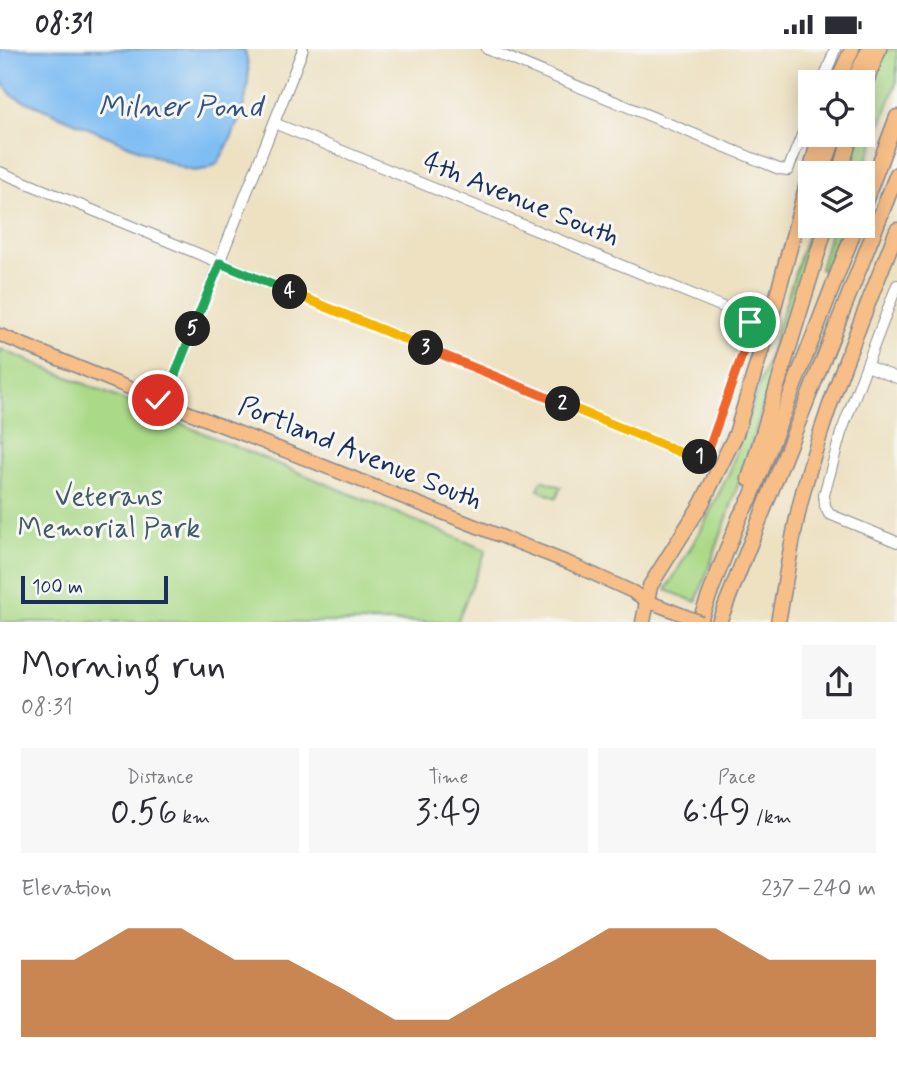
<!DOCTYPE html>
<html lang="en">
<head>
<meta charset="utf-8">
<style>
	:root { --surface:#fff; --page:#f7f7f7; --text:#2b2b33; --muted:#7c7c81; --accent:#b45309 }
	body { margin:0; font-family:Mynerve,sans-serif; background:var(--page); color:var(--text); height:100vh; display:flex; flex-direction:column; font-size:26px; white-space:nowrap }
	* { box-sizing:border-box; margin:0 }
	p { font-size:23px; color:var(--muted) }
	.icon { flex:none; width:38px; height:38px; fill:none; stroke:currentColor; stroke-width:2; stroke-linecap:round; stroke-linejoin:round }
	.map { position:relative; height:573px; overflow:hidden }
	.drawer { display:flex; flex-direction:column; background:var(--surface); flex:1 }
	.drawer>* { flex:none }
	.fabs { position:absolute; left:798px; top:21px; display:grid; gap:14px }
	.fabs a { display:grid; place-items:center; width:77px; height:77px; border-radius:0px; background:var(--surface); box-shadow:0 4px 18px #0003; font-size:35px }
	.scale { position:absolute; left:21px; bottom:18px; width:147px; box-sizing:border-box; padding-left:7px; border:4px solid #1b2f5e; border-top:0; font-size:19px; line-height:24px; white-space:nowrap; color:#1b2f5e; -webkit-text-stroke:5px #f6f6f2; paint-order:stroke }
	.pin { position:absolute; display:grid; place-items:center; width:60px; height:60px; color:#fff; margin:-30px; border:4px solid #fff; border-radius:50%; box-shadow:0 2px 7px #0007 }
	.km { position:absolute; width:35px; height:35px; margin:-18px; border-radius:50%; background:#222; color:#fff; font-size:19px; line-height:35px; text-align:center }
	.round { display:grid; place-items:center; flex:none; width:74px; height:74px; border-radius:0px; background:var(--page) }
	.summary { display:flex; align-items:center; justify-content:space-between; height:119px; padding:0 21px }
	h1 { font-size:38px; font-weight:600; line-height:52px }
	.stats { display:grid; grid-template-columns:repeat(3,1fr); gap:10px; height:119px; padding:7px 21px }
	.stats div { display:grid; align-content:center; border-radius:0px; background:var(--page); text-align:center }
	.stats b { font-size:35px; font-weight:600 }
	.stats small { font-size:19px; font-weight:400 }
	.stats p { font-size:19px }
	.chart { height:196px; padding:14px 21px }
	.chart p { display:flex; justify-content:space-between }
	.chart svg { width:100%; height:126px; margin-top:7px; fill:var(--accent); opacity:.7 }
	.status { display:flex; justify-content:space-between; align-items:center; height:49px; padding:0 35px; background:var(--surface); direction:ltr }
	.status svg { height:19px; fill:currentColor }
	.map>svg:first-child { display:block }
	.green { fill:#aad987; stroke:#628472; stroke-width:2 }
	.water { fill:#7fbdf3; stroke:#4d76a8; stroke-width:2 }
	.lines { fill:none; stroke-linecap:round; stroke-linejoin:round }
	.minor-casing { stroke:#848890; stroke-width:12 }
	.major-casing { stroke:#848890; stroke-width:15 }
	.highway-casing { stroke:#848890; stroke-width:17 }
	.minor { stroke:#fff; stroke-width:10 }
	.major { stroke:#f7be87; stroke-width:12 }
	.highway { stroke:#f7be87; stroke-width:14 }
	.major-bridge-casing { stroke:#848890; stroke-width:15; stroke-linecap:butt }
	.major-bridge { stroke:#f7be87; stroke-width:12 }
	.split-1-casing { stroke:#fff; stroke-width:14 }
	.split-2-casing { stroke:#fff; stroke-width:14 }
	.split-3-casing { stroke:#fff; stroke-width:14 }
	.split-4-casing { stroke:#fff; stroke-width:14 }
	.split-5-casing { stroke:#fff; stroke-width:14 }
	.split-6-casing { stroke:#fff; stroke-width:14 }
	.split-1 { stroke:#f0652b; stroke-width:9 }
	.split-2 { stroke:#f5b400; stroke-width:9 }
	.split-3 { stroke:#f0652b; stroke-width:9 }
	.split-4 { stroke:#f5b400; stroke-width:9 }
	.split-5 { stroke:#22a559; stroke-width:9 }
	.split-6 { stroke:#22a559; stroke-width:9 }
	.labels { text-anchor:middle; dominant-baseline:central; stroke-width:6; stroke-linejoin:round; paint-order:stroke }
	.street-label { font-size:28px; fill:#1b2f5e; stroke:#f6f6f2 }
	.park-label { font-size:28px; fill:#3f5a68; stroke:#f6f6f2 }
	.water-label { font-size:30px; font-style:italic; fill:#345283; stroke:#f6f6f2 }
</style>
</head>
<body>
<div class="status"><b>08:31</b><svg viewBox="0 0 49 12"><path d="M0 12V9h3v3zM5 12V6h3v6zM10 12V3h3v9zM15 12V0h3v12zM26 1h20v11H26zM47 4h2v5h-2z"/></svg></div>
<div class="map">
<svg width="897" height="573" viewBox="0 0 897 573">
	<rect width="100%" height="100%" fill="#f6f6f2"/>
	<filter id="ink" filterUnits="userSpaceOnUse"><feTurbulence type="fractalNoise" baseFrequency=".0143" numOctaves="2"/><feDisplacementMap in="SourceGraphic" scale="14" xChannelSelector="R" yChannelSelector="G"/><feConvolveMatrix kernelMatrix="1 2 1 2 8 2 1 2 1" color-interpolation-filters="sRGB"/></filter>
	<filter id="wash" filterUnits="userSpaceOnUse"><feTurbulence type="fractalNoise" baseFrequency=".00686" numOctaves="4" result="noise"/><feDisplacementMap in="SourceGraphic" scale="28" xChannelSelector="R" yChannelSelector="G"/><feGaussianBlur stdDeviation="1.57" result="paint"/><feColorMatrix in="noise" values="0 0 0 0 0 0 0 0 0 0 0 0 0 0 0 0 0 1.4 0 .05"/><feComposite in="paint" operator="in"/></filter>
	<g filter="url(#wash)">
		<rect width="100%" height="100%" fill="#ede1c2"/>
		<!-- green -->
		<g class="green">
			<path d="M857 0H897V32L862 124H846L855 86H863V61L877 24 854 13 845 33H842Z"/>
			<path d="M832 177H842L824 222 820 220Z"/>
			<path d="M808 183 814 185C778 308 743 433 696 553L666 541 701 481 729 424 764 323Z"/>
			<path d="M0 300 486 501 457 573H0Z"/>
			<path d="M542 431 561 438 556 449 538 441Z"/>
		</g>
		<!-- water -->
		<path class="water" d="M0 0H244C258 34 236 84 217 115L207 120 194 122 182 119 13 47 0 32Z"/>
	</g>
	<g filter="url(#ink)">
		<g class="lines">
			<!-- minor casing -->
			<g class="minor-casing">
				<g id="minor">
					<path d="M487 0 779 120 788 121 810 66"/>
					<path d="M823 33 835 0"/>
					<path d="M0 123 689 407 702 408 708 402 751 281 750 273 740 265 274 74"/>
					<path d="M897 236 841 384 824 446 825 457 829 465 897 493"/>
					<path d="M867 317 897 329"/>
					<path d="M164 354 303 0"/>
				</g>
			</g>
			<!-- major casing -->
			<g class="major-casing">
				<path id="major" d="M0 286 212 373 569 514 633 543 647 552 678 564"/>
			</g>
			<!-- highway casing -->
			<g class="highway-casing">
				<g id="highway">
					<path d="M837 33 852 0"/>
					<path d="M853 33 869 0"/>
					<path d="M863 40 879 0"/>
					<path d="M822 124 835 86"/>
					<path d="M840 124 851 86"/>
					<path d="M863 158 897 68"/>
					<path d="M749 430 826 177"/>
					<path d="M643 573 650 537 702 454 736 385 773 262 820 86"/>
					<path d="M699 573 740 467 751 448 856 177"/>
					<path d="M719 573 897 125"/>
					<path d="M778 573C787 526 793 477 806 432 830 346 865 263 897 181"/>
				</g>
			</g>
			<!-- minor -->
			<use href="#minor" class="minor"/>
			<!-- major -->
			<use href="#major" class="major"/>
			<!-- highway -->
			<use href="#highway" class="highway"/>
			<!-- major-bridge casing -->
			<g class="major-bridge-casing">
				<path id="major-bridge" d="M678 564 701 573"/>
			</g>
			<!-- major-bridge -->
			<use href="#major-bridge" class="major-bridge"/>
		</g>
	</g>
	<g class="lines" filter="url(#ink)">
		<!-- split-1 casing -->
		<g class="split-1-casing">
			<path id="split-1" d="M700 408 708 402 751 281 750 273"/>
		</g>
		<!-- split-2 casing -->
		<g class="split-2-casing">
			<path id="split-2" d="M563 355 689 407 700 408"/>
		</g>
		<!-- split-3 casing -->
		<g class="split-3-casing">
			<path id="split-3" d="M426 299 563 355"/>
		</g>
		<!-- split-4 casing -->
		<g class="split-4-casing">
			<path id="split-4" d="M290 243 426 299"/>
		</g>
		<!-- split-5 casing -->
		<g class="split-5-casing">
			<path id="split-5" d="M193 280 220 214 290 243"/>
		</g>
		<!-- split-6 casing -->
		<g class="split-6-casing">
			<path id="split-6" d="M158 351 164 354 193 280"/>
		</g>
		<!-- split-1 -->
		<use href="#split-1" class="split-1"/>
		<!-- split-2 -->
		<use href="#split-2" class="split-2"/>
		<!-- split-3 -->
		<use href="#split-3" class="split-3"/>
		<!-- split-4 -->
		<use href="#split-4" class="split-4"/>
		<!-- split-5 -->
		<use href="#split-5" class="split-5"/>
		<!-- split-6 -->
		<use href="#split-6" class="split-6"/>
	</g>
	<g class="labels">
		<!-- street labels -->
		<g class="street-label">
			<text transform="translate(521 151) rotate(22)">4th Avenue South</text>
			<text transform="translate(360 405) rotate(22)">Portland Avenue South</text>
		</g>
		<!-- park labels -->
		<g class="park-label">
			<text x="109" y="448">Veterans<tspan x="109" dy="32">Memorial Park</tspan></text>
		</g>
		<!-- water labels -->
		<g class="water-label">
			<text x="180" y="58">Milner Pond</text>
		</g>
	</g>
</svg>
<div class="fabs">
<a><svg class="icon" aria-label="locate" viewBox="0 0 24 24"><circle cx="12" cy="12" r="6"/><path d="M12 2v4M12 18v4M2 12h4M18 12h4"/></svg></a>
<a><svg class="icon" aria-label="layers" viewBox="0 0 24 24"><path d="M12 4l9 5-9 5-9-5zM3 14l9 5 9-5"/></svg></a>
</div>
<div class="scale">100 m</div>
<div class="pin" style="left:750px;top:273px;background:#1e9e55"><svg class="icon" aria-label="arrive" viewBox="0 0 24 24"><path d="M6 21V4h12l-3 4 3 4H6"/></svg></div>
<div class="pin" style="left:158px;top:351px;background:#d93025"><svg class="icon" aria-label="check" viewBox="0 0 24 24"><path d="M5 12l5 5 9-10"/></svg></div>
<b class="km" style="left:700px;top:408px">1</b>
<b class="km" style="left:563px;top:355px">2</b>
<b class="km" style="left:426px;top:299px">3</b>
<b class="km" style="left:290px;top:243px">4</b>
<b class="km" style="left:193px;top:280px">5</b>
</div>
<section class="drawer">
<div class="summary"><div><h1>Morning run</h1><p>08:31</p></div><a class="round"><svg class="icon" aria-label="share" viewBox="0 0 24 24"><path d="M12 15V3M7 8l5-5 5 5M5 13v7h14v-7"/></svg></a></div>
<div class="stats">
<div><p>Distance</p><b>0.56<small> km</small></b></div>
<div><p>Time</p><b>3:49</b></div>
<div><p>Pace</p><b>6:49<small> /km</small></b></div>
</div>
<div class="chart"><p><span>Elevation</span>237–240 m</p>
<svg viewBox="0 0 160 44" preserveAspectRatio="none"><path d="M0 44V17L10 17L20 6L30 6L40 17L50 17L60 27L70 38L80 38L90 27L100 17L110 6L120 6L130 6L140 17L150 17L160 17V44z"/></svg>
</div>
</section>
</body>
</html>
